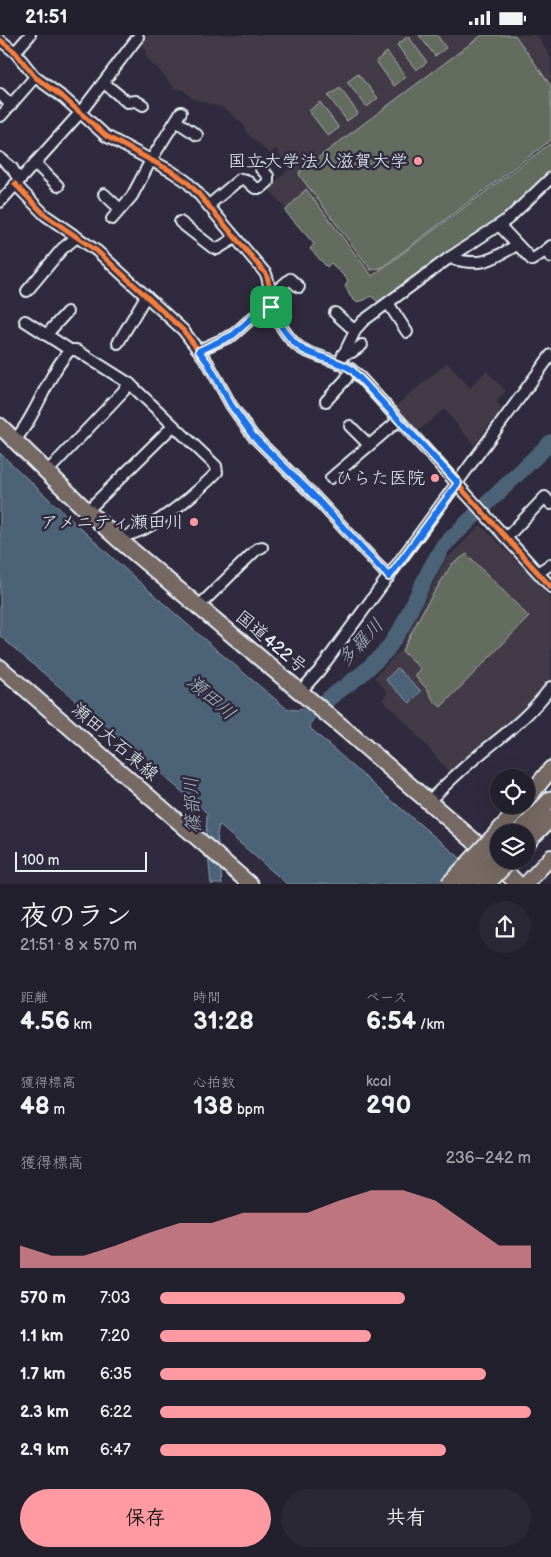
<!DOCTYPE html>
<html lang="ja">
<head>
<meta charset="utf-8">
<style>
	:root { --surface:#23202e; --page:#2b2836; --text:#f1f3f6; --muted:#a3a3aa; --line:#403e4a; --accent:#ff9aa2 }
	body { margin:0; font-family:"Balsamiq Sans","Klee One",sans-serif; background:var(--page); color:var(--text); height:100vh; display:flex; flex-direction:column; font-size:19px; white-space:nowrap }
	* { box-sizing:border-box; margin:0 }
	p { font-size:16px; color:var(--muted) }
	.icon { flex:none; width:28px; height:28px; fill:none; stroke:currentColor; stroke-width:2; stroke-linecap:round; stroke-linejoin:round }
	.map { position:relative; height:849px; overflow:hidden }
	.drawer { display:flex; flex-direction:column; background:var(--surface); flex:1 }
	.drawer>* { flex:none }
	.tools { position:absolute; left:490px; top:734px; display:grid; gap:10px }
	.tools a { display:grid; place-items:center; width:45px; height:45px; border-radius:50%; background:var(--surface); box-shadow:0 5px 20px #0002,0 0 0 1px var(--line); font-size:25px }
	.scale { position:absolute; left:15px; bottom:12px; width:132px; box-sizing:border-box; padding-left:5px; border:2px solid #e8f1f8; border-top:0; font-size:14px; line-height:18px; white-space:nowrap; color:#e8f1f8; -webkit-text-stroke:4px #2f2a3d; paint-order:stroke }
	.pin { position:absolute; display:grid; place-items:center; width:42px; height:42px; color:#fff; margin:-21px; border-radius:10px; box-shadow:0 2px 8px #0006 }
	.round { display:grid; place-items:center; flex:none; width:52px; height:52px; border-radius:26px; background:var(--page) }
	.summary { display:flex; align-items:center; justify-content:space-between; height:85px; padding:0 20px }
	h1 { font-size:28px; font-weight:700; line-height:38px }
	.stats { display:grid; grid-template-columns:repeat(3,1fr); gap:8px; height:85px; padding:5px 20px }
	.stats div { display:grid; align-content:center }
	.stats b { font-size:25px; font-weight:700 }
	.stats small { font-size:14px; font-weight:400 }
	.stats p { font-size:14px }
	.chart { height:140px; padding:10px 20px }
	.chart p { display:flex; justify-content:space-between }
	.chart svg { width:100%; height:90px; margin-top:5px; fill:var(--accent); opacity:.7 }
	.action { display:flex; gap:10px; margin-top:auto; padding:10px 20px }
	.action a { flex:1; height:58px; border-radius:30px; background:var(--accent); color:#111; font-size:20px; font-weight:700; line-height:58px; text-align:center }
	.action a+a { background:var(--page); color:var(--text) }
	ul { padding:0 20px; list-style:none; font-size:16px }
	li { display:grid; grid-template-columns:80px 60px 1fr; align-items:center; height:38px }
	li i { height:12px; border-radius:6px; background:var(--accent) }
	.status { display:flex; justify-content:space-between; align-items:center; height:35px; padding:0 25px; background:var(--surface); direction:ltr }
	.status svg { height:14px; fill:currentColor }
	.map>svg:first-child { display:block }
	.built { fill:#423b47 }
	.green { fill:#646c5f; stroke:#a6aeac }
	.water { fill:#4c6277; stroke:#8a9bab }
	.lines { fill:none; stroke-linecap:round; stroke-linejoin:round }
	.river { stroke:#4c6277; stroke-width:16 }
	.minor-casing { stroke:#e8f1f8; stroke-width:14 }
	.major-casing { stroke:#e8f1f8; stroke-width:18 }
	.highway-casing { stroke:#e8f1f8; stroke-width:19 }
	.minor { stroke:#2f2a3d; stroke-width:10 }
	.major { stroke:#766964; stroke-width:14 }
	.highway { stroke:#766964; stroke-width:15 }
	.highway-bridge-casing { stroke:#e8f1f8; stroke-width:19; stroke-linecap:butt }
	.highway-bridge { stroke:#766964; stroke-width:15 }
	.cycleway-casing { stroke:#2f2a3d; stroke-width:8 }
	.cycleway { stroke:#f27e40; stroke-width:5 }
	.route-casing { stroke:#fff; stroke-width:10 }
	.route { stroke:#1a73e8; stroke-width:6 }
	.poi-dot { fill:#ff9aa2; stroke:#2f2a3d; stroke-width:2 }
	.labels { text-anchor:middle; dominant-baseline:central; stroke-width:5; stroke-linejoin:round; paint-order:stroke }
	.poi-label { font-size:18px; fill:#e8f1f8; stroke:#2f2a3d; text-anchor:end }
	.street-label { font-size:18px; fill:#e8f1f8; stroke:#2f2a3d }
	.water-label { font-size:19px; font-style:italic; fill:#aab8c4; stroke:#2f2a3d }
</style>
</head>
<body>
<div class="status"><b>21:51</b><svg viewBox="0 0 49 12"><path d="M0 12V9h3v3zM5 12V6h3v6zM10 12V3h3v9zM15 12V0h3v12zM26 1h20v11H26zM47 4h2v5h-2z"/></svg></div>
<div class="map">
<svg width="551" height="850" viewBox="0 0 551 850">
	<rect width="100%" height="100%" fill="#2f2a3d"/>
	<filter id="ink" filterUnits="userSpaceOnUse"><feTurbulence type="fractalNoise" baseFrequency=".02" numOctaves="2"/><feDisplacementMap in="SourceGraphic" scale="10" xChannelSelector="R" yChannelSelector="G"/><feConvolveMatrix kernelMatrix="1 2 1 2 8 2 1 2 1" color-interpolation-filters="sRGB"/></filter>
	<g filter="url(#ink)">
		<!-- built -->
		<g class="built">
			<path d="M134 0H537L551 23V139L507 179 378 267 371 261 365 265 356 267 350 261 345 251 348 245 331 228 327 232 310 214 314 209 271 156 267 155 289 134 276 114 270 119 246 97 244 90 224 73 193 64 183 55 175 54 155 30 153 31 145 19 147 16Z"/>
			<path d="M447 328 470 353 486 336 506 356 496 365 501 374 474 410 444 374 416 398 393 373Z"/>
			<path d="M481 490 535 545 551 565V648L533 669 452 740 408 690 382 664 388 658 375 642 400 615 446 524Z"/>
		</g>
		<!-- green -->
		<g class="green">
			<path d="M419 0H437L446 13 435 21Z"/>
			<path d="M482 0H515L551 51V105L381 233 371 235 300 141 299 137Z"/>
			<path d="M408 1 427 27 416 35 397 10Z"/>
			<path d="M387 17 406 42 394 51 376 26Z"/>
			<path d="M358 39 378 63 367 72 347 47Z"/>
			<path d="M340 53 358 78 347 86 328 61Z"/>
			<path d="M320 67 339 93 328 101 309 76Z"/>
			<path d="M551 108V139L507 179 378 267 371 261 365 265 356 267 350 261 345 251 348 245 331 228 327 232 310 214 314 209 285 176 306 154 372 241Z"/>
			<path d="M467 519 529 582 441 672 433 665 428 655 415 641 421 634 402 616 425 572 452 529Z"/>
		</g>
		<!-- water -->
		<g class="water">
			<path d="M0 418C93 506 187 592 286 673L295 675 306 674 314 682 310 691 311 694 391 765 491 849H287L219 790 217 799 222 849H211L206 801 207 778 0 601Z"/>
			<path d="M397 633 421 656 410 668 386 645Z"/>
		</g>
		<g class="lines">
			<!-- river -->
			<path class="river" d="M308 679 363 638 387 615 402 592 429 536 443 511 551 407"/>
			<!-- minor casing -->
			<g class="minor-casing">
				<g id="minor">
					<path d="M0 5 15 17 35 42 64 63 106 101 171 136 186 146 196 156 266 239C272 253 268 267 275 280 281 292 292 309 304 315 322 324 341 325 357 339L551 552"/>
					<path d="M15 17 30 0"/>
					<path d="M104 48 127 67 136 66 143 70"/>
					<path d="M0 59 11 70"/>
					<path d="M1 81 35 42"/>
					<path d="M176 86 197 100"/>
					<path d="M0 123 12 133 19 145"/>
					<path d="M35 128 58 151"/>
					<path d="M15 149 45 180 97 216 183 295 208 328 231 370 253 401 314 461 389 542"/>
					<path d="M104 159 120 174"/>
					<path d="M0 167 80 78 138 2"/>
					<path d="M209 170 240 144 246 145 255 153H261L268 147V141L261 134"/>
					<path d="M112 184 132 161 151 125 181 77"/>
					<path d="M180 187 212 212 217 214 235 203"/>
					<path d="M499 190 532 225 545 216"/>
					<path d="M551 211 545 216 551 222"/>
					<path d="M449 223C482 232 489 226 517 210"/>
					<path d="M270 255H277L290 244 299 252"/>
					<path d="M27 256 62 214 77 202"/>
					<path d="M388 268 407 297"/>
					<path d="M335 278 355 296"/>
					<path d="M25 286 70 315"/>
					<path d="M46 300 67 277"/>
					<path d="M118 308 146 261"/>
					<path d="M199 315 233 300 252 283 271 272"/>
					<path d="M343 319 352 317 362 310"/>
					<path d="M340 327 356 294 363 286 449 223 508 184 551 143"/>
					<path d="M326 366 346 344 351 334"/>
					<path d="M350 391 369 410"/>
					<path d="M15 405C38 378 46 342 70 315H76L130 349 216 431 217 437C198 457 168 481 144 494 136 498 127 500 118 504"/>
					<path d="M47 437 130 349"/>
					<path d="M331 443 399 385"/>
					<path d="M87 476 173 391"/>
					<path d="M507 502 545 462 551 469"/>
					<path d="M539 537 551 529"/>
					<path d="M199 571 257 514 262 512"/>
					<path d="M301 656 319 636 551 320"/>
					<path d="M428 767C446 749 465 731 485 715 508 697 533 677 551 652"/>
				</g>
			</g>
			<!-- major casing -->
			<g class="major-casing">
				<g id="major">
					<path d="M0 632 251 850"/>
					<path d="M525 850 551 822"/>
				</g>
			</g>
			<!-- highway casing -->
			<g class="highway-casing">
				<g id="highway">
					<path d="M0 391 87 476 118 504 347 696 474 806 519 850"/>
					<path d="M526 765 551 734"/>
					<path d="M497 798 522 770"/>
					<path d="M518 798 551 764"/>
					<path d="M526 808 551 783"/>
				</g>
			</g>
			<!-- minor -->
			<use href="#minor" class="minor"/>
			<!-- major -->
			<use href="#major" class="major"/>
			<!-- highway -->
			<use href="#highway" class="highway"/>
			<!-- highway-bridge casing -->
			<g class="highway-bridge-casing">
				<g id="highway-bridge">
					<path d="M448 850 497 798"/>
					<path d="M467 850 499 818"/>
					<path d="M486 850 510 825"/>
				</g>
			</g>
			<!-- highway-bridge -->
			<use href="#highway-bridge" class="highway-bridge"/>
			<!-- cycleway casing -->
			<g class="cycleway-casing">
				<g id="cycleway">
					<path d="M0 5 15 17 35 42 64 63 106 101 171 136 186 146 196 156 266 239C272 253 268 267 275 280 281 292 292 309 304 315 322 324 341 325 357 339L551 552"/>
					<path d="M15 149 45 180 97 216 183 295 208 328 231 370 253 401 314 461 389 542"/>
				</g>
			</g>
			<!-- cycleway -->
			<use href="#cycleway" class="cycleway"/>
		</g>
	</g>
	<g class="lines" filter="url(#ink)">
		<!-- route casing -->
		<g class="route-casing">
			<path id="route" d="M271 272C278 287 289 307 304 315 319 323 336 325 351 334L458 448 389 542 314 461 253 401 231 370 208 328 199 316 233 300 252 283Z"/>
		</g>
		<!-- route -->
		<use href="#route" class="route"/>
	</g>
	<!-- markers -->
	<g class="poi-dot">
		<circle cx="418" cy="126" r="5"/>
		<circle cx="435" cy="443" r="5"/>
		<circle cx="194" cy="487" r="5"/>
	</g>
	<g class="labels">
		<!-- poi labels -->
		<g class="poi-label">
			<text x="408" y="126">国立大学法人滋賀大学</text>
			<text x="425" y="443">ひらた医院</text>
			<text x="184" y="487">アメニティ瀬田川</text>
		</g>
		<!-- street labels -->
		<g class="street-label">
			<text transform="translate(271 607) rotate(40)">国道422号</text>
			<text transform="translate(115 707) rotate(41)">瀬田大石東線</text>
		</g>
		<!-- water labels -->
		<g class="water-label">
			<text transform="translate(361 608) rotate(-47)">多羅川</text>
			<text transform="translate(211 663) rotate(41)">瀬田川</text>
			<text transform="translate(193 770) rotate(-93)">篠部川</text>
		</g>
	</g>
</svg>
<div class="tools">
<a><svg class="icon" aria-label="locate" viewBox="0 0 24 24"><circle cx="12" cy="12" r="6"/><path d="M12 2v4M12 18v4M2 12h4M18 12h4"/></svg></a>
<a><svg class="icon" aria-label="layers" viewBox="0 0 24 24"><path d="M12 4l9 5-9 5-9-5zM3 14l9 5 9-5"/></svg></a>
</div>
<div class="scale">100 m</div>
<div class="pin" style="left:271px;top:272px;background:#1e9e55"><svg class="icon" aria-label="arrive" viewBox="0 0 24 24"><path d="M6 21V4h12l-3 4 3 4H6"/></svg></div>
</div>
<section class="drawer">
<div class="summary"><div><h1>夜のラン</h1><p>21:51 · 8 × 570 m</p></div><a class="round"><svg class="icon" aria-label="share" viewBox="0 0 24 24"><path d="M12 15V3M7 8l5-5 5 5M5 13v7h14v-7"/></svg></a></div>
<div class="stats">
<div><p>距離</p><b>4.56<small> km</small></b></div>
<div><p>時間</p><b>31:28</b></div>
<div><p>ペース</p><b>6:54<small> /km</small></b></div>
</div>
<div class="stats">
<div><p>獲得標高</p><b>48<small> m</small></b></div>
<div><p>心拍数</p><b>138<small> bpm</small></b></div>
<div><p>kcal</p><b>290</b></div>
</div>
<div class="chart"><p><span>獲得標高</span>236–242 m</p>
<svg viewBox="0 0 160 44" preserveAspectRatio="none"><path d="M0 44V33L10 38L20 38L30 33L40 27L50 22L60 22L70 17L80 17L90 17L100 11L110 6L120 6L130 11L140 22L150 33L160 33V44z"/></svg>
</div>
<ul>
<li><b>570 m</b>7:03<i style="width:66%"></i></li>
<li><b>1.1 km</b>7:20<i style="width:57%"></i></li>
<li><b>1.7 km</b>6:35<i style="width:88%"></i></li>
<li><b>2.3 km</b>6:22<i style="width:100%"></i></li>
<li><b>2.9 km</b>6:47<i style="width:77%"></i></li>
</ul>
<div class="action"><a>保存</a><a>共有</a></div>
</section>
</body>
</html>
